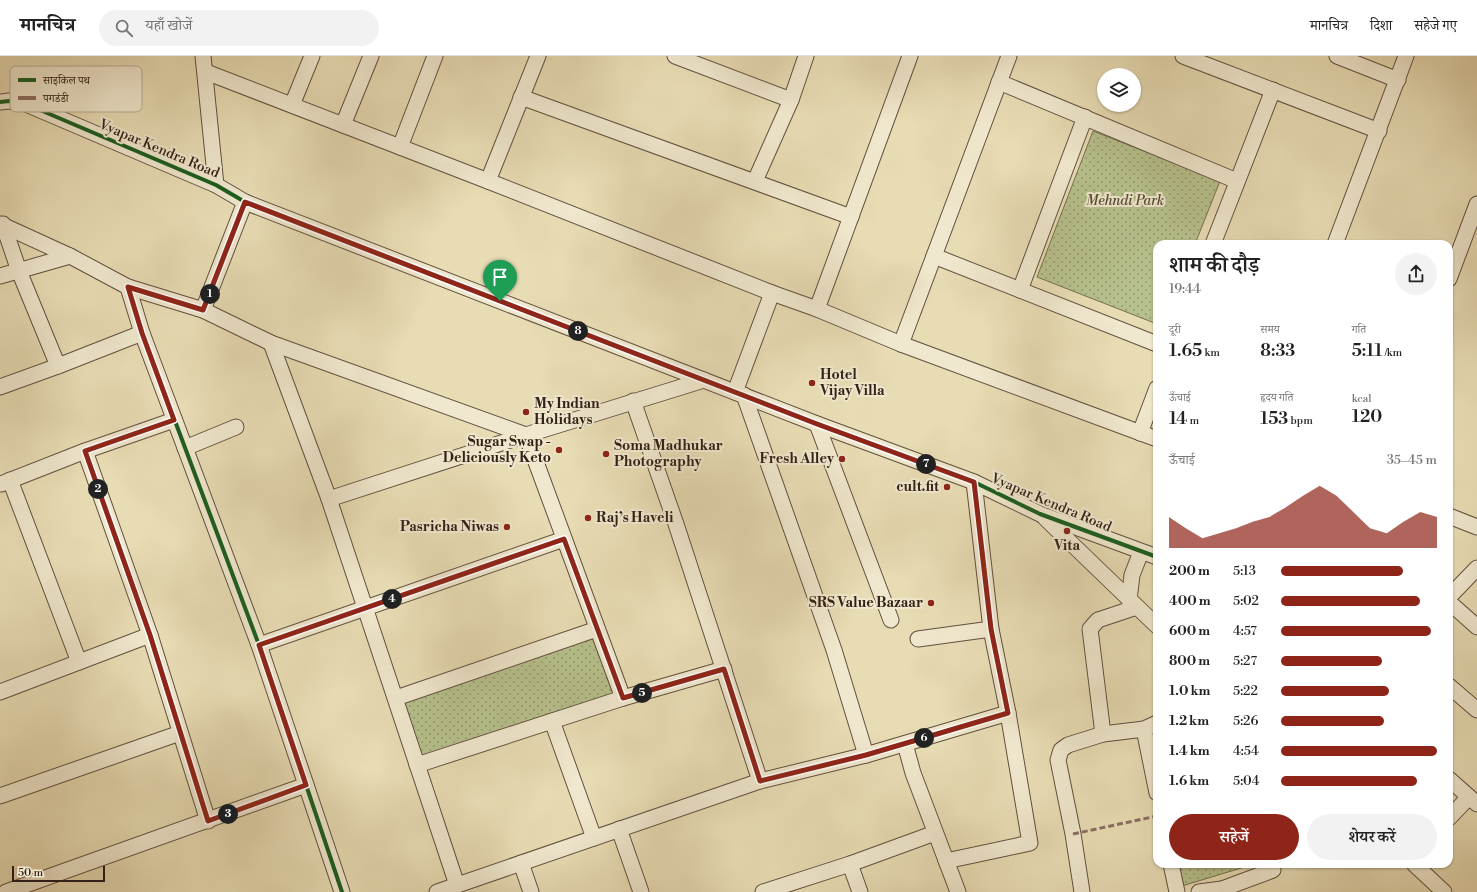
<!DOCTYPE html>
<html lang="hi">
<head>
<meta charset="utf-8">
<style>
	:root { --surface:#fff; --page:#f2f2f2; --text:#222; --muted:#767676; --line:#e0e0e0; --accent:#8f2418 }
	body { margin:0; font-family:"Libre Bodoni","Noto Serif Devanagari",serif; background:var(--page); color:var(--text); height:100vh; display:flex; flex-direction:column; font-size:15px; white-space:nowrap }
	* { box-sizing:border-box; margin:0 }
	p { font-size:13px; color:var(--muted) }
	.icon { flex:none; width:22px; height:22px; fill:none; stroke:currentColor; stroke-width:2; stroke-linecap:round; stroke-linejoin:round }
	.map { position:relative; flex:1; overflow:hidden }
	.details { position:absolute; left:1153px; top:184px; width:300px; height:628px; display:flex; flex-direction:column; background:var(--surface); border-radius:12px; box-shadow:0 1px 3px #0004 }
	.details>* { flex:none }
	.tools { position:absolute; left:1097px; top:12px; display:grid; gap:8px }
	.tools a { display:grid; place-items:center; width:44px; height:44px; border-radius:50%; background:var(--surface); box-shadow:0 1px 3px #0004; font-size:20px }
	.scale { position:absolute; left:12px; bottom:10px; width:93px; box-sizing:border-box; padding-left:4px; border:2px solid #332117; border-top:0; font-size:11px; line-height:14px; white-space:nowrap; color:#332117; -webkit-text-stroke:3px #f0e8ce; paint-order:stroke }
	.pin { position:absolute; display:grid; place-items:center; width:34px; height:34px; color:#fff; margin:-41px -17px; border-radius:50% 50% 50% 0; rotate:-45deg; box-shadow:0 0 4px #0007 }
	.pin .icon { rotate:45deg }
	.km { position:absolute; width:20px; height:20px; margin:-10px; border-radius:50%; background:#222; color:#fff; font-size:11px; line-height:20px; text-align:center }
	.round { display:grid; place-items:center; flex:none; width:42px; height:42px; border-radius:21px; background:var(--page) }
	.headline { display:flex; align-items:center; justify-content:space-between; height:68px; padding:0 16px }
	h1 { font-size:22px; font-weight:600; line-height:30px }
	.figures { display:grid; grid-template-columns:repeat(3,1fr); gap:6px; height:68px; padding:4px 16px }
	.figures div { display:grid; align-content:center }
	.figures b { font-size:17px; font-weight:600 }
	.figures small { font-size:11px; font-weight:400 }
	.figures p { font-size:11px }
	.chart { height:112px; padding:8px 16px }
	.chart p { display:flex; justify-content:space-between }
	.chart svg { width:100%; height:72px; margin-top:4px; fill:var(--accent); opacity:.7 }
	.cta { display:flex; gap:8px; margin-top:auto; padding:8px 16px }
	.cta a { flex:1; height:46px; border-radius:24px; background:var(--accent); color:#fff; font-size:16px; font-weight:600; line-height:46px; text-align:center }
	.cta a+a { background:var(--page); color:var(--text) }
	ul { padding:0 16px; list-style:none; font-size:13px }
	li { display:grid; grid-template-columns:64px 48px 1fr; align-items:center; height:30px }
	li i { height:10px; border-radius:5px; background:var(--accent) }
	header { display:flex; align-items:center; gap:24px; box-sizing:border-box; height:56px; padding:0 20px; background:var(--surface); border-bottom:1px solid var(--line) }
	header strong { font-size:19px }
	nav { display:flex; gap:22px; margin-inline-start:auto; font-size:14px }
	.search { width:280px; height:36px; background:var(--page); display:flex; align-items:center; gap:10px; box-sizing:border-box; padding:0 14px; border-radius:22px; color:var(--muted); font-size:15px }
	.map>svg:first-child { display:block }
	.park { fill:url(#park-dots); stroke:#747052 }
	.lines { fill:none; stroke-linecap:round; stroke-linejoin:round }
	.street-casing { stroke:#60503e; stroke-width:17 }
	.street { stroke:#f0e8ce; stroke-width:15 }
	.quiet { stroke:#8d6e63; stroke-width:3; stroke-dasharray:6 3; stroke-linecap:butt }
	.cycleway-casing { stroke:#f0e8ce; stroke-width:6 }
	.cycleway { stroke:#1b5e20; stroke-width:4 }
	.route-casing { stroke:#fff; stroke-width:8 }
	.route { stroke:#8f2418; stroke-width:5 }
	.poi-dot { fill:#8f2418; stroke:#f0e8ce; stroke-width:1.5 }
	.labels { text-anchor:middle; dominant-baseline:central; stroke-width:4; stroke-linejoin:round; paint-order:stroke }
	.street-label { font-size:14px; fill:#332117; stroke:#f0e8ce }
	.park-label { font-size:14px; font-style:italic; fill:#544934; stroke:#f0e8ce }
	.poi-label { font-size:14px; font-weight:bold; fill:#332117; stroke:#f0e8ce; text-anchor:end }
	.key { fill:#f0e8ce; stroke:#b7ac97; stroke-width:1 }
	.key-label { font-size:11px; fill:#332117 }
</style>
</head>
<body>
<header>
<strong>मानचित्र</strong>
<div class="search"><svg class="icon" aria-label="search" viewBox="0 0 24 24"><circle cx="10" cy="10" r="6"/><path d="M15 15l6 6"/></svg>यहाँ खोजें</div>
<nav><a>मानचित्र</a><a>दिशा</a><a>सहेजे गए</a></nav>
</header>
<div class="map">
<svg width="1477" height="836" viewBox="0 0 1477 836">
	<defs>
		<pattern id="park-dots" width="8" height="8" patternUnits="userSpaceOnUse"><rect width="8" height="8" fill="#b6c08c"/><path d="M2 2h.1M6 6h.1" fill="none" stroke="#959c71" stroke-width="1.8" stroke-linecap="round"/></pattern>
	</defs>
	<rect width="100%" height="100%" fill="#e8dcb4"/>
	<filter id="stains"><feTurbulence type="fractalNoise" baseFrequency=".005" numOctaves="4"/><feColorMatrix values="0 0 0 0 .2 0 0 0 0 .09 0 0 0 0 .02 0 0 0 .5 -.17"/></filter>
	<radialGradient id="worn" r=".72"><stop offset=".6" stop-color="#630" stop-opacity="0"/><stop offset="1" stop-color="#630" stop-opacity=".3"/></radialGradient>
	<!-- park -->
	<g class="park">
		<path d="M1093 75 1220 125 1195 188H1157V268L1037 221Z"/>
		<path d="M597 573 623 642 417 709 396 642Z"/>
		<path d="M1178 808H1250L1251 809 1182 830Z"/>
	</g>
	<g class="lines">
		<!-- street casing -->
		<g class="street-casing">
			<g id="street">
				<path d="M203 0 216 129"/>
				<path d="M675 0 791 44"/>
				<path d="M1183 0 1379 75"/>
				<path d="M1337 0 1398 24"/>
				<path d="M206 16 488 125 772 237 817 253 901 288 1157 383"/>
				<path d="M999 26 1237 125"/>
				<path d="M521 41 851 161"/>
				<path d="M0 46 9 45 26 48 216 129 245 146 817 368 974 426 1040 458 1157 501"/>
				<path d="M292 49 312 0"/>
				<path d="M343 69 371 0"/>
				<path d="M400 91 435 0"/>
				<path d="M488 125 538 0"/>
				<path d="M755 125 791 44 806 0"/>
				<path d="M0 168 70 200 128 231 203 254 271 287 526 379 623 642"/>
				<path d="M3 168 19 215 58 310"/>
				<path d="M1213 188 1273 34"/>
				<path d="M1335 188 1406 0"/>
				<path d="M934 200 1157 288"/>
				<path d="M0 220 70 200"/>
				<path d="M1449 223 1477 148"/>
				<path d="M128 231 142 277 259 589 342 836"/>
				<path d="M1020 234 1085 61"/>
				<path d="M817 253 910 0"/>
				<path d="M203 254 245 146"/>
				<path d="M271 287 329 443 457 829"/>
				<path d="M901 288 1009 0"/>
				<path d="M0 331 58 310 142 277"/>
				<path d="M735 336 772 237"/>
				<path d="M744 339 834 594 866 699"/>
				<path d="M633 345 676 468 760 725"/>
				<path d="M817 368 891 564"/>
				<path d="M1140 377 1157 332"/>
				<path d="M185 392 236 371"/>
				<path d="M85 395 150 579 208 765"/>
				<path d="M10 424 79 606"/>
				<path d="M1 428 85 395 174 364"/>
				<path d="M329 443 526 379 704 324"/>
				<path d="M1449 460 1477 471"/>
				<path d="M1045 462 1157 570"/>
				<path d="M1449 541 1477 512"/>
				<path d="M1129 544 1132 519 1141 496"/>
				<path d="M1449 546 1477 571"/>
				<path d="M918 583 991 573"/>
				<path d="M259 589 564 483"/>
				<path d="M1449 630 1477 654"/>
				<path d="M0 636 150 579"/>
				<path d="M396 642 597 573"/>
				<path d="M552 665 594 782"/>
				<path d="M1144 673 1157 737"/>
				<path d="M1103 678 1090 573 1098 564 1137 551"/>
				<path d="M905 688 913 717 958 836"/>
				<path d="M417 709 623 642 724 613"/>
				<path d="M1449 723 1477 748"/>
				<path d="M0 740 180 677"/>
				<path d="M1449 762 1469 741"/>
				<path d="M619 773 641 836"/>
				<path d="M946 805 1030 787 1008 657 991 573 974 426"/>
				<path d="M521 807 531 836"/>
				<path d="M850 808 860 836"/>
				<path d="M1171 808 1177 836"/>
				<path d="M1414 808 1444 836"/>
				<path d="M1222 833 1273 814 1269 808"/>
				<path d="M6 836 306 729"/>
				<path d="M437 836 760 725 866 699 1008 657"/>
				<path d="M763 836 850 808 935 777"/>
				<path d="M1082 836 1073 778 1058 704 1061 694 1068 689 1103 678 1144 673 1157 667"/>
				<path d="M1199 836 1222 833 1224 836"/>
			</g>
		</g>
		<!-- street -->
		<use href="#street" class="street"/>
		<!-- quiet -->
		<path class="quiet" d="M1073 778 1157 760"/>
		<!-- cycleway casing -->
		<g class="cycleway-casing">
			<g id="cycleway">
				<path d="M0 46 9 45 26 48 216 129 245 146 817 368 974 426 1040 458 1157 501"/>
				<path d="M128 231 142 277 259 589 342 836"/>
			</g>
		</g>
		<!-- cycleway -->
		<use href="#cycleway" class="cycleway"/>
	</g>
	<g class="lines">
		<!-- route casing -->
		<g class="route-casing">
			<path id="route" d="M245 146 817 368 974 426 991 573 1008 657 866 699 760 725 724 613 623 642 564 483 259 589 306 729 208 765 150 579 85 395 174 364 142 277 128 231 203 254Z"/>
		</g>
		<!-- route -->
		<use href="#route" class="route"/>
	</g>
	<!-- markers -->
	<g class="poi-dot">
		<circle cx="812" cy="327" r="4"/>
		<circle cx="526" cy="356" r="4"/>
		<circle cx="559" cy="394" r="4"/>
		<circle cx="606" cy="398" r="4"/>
		<circle cx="842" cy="403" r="4"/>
		<circle cx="947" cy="431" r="4"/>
		<circle cx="588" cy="462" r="4"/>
		<circle cx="507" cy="471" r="4"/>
		<circle cx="1067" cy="475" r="4"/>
		<circle cx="931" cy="547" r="4"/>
	</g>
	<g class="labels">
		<!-- street labels -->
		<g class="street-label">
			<text transform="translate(159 93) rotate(23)">Vyapar Kendra Road</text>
			<text transform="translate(1051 447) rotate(23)">Vyapar Kendra Road</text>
		</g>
		<!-- park labels -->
		<g class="park-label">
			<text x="1125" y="145">Mehndi Park</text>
		</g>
		<!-- poi labels -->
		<g class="poi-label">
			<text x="820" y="319" text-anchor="start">Hotel<tspan x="820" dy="16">Vijay Villa</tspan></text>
			<text x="534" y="348" text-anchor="start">My Indian<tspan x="534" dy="16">Holidays</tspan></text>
			<text x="551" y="386">Sugar Swap -<tspan x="551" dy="16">Deliciously Keto</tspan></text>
			<text x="614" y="390" text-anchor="start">Soma Madhukar<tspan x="614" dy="16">Photography</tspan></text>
			<text x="834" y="403">Fresh Alley</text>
			<text x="939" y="431">cult.fit</text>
			<text x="596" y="462" text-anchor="start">Raj’s Haveli</text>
			<text x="499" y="471">Pasricha Niwas</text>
			<text x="1067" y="490" text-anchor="middle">Vita</text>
			<text x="923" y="547">SRS Value Bazaar</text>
		</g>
	</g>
	<!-- legend -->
	<rect x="10" y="10" width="132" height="46" rx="6" class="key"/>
	<rect x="18" y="22" width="18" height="4" fill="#1b5e20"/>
	<rect x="18" y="40" width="18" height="4" fill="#8d6e63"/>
	<g class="key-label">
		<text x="43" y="28">साइकिल पथ</text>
		<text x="43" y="46">पगडंडी</text>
	</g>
	<rect width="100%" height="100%" filter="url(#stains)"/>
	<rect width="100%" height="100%" fill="url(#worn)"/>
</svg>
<div class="tools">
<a><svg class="icon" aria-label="layers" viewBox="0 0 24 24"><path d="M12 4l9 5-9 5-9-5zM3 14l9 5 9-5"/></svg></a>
</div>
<div class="scale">50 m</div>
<div class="pin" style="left:500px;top:245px;background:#1e9e55"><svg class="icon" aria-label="arrive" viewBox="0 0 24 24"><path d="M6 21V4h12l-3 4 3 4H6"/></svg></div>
<b class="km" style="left:210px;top:238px">1</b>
<b class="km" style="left:98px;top:433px">2</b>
<b class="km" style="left:228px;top:758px">3</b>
<b class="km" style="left:392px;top:543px">4</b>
<b class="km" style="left:642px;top:637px">5</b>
<b class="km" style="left:924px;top:682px">6</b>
<b class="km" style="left:926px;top:408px">7</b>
<b class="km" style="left:578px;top:275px">8</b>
<section class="details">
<div class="headline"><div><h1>शाम की दौड़</h1><p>19:44</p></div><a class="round"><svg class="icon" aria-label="share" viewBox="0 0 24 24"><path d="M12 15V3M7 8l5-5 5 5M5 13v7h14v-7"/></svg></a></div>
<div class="figures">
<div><p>दूरी</p><b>1.65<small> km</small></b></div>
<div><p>समय</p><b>8:33</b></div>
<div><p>गति</p><b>5:11<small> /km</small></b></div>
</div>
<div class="figures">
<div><p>ऊँचाई</p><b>14<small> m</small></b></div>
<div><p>हृदय गति</p><b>153<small> bpm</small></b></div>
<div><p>kcal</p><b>120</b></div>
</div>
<div class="chart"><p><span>ऊँचाई</span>35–45 m</p>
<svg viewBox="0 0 160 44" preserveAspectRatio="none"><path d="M0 44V25L10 32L20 38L30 35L40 32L50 28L60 25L70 19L80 12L90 6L100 12L110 22L120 32L130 35L140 28L150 22L160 25V44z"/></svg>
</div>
<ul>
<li><b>200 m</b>5:13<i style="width:78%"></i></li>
<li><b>400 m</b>5:02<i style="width:89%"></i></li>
<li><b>600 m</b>4:57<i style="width:96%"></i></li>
<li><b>800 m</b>5:27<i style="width:65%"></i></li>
<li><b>1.0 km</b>5:22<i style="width:69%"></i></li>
<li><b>1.2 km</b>5:26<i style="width:66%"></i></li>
<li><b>1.4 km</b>4:54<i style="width:100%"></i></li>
<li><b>1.6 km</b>5:04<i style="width:87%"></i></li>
</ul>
<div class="cta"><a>सहेजें</a><a>शेयर करें</a></div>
</section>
</div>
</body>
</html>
